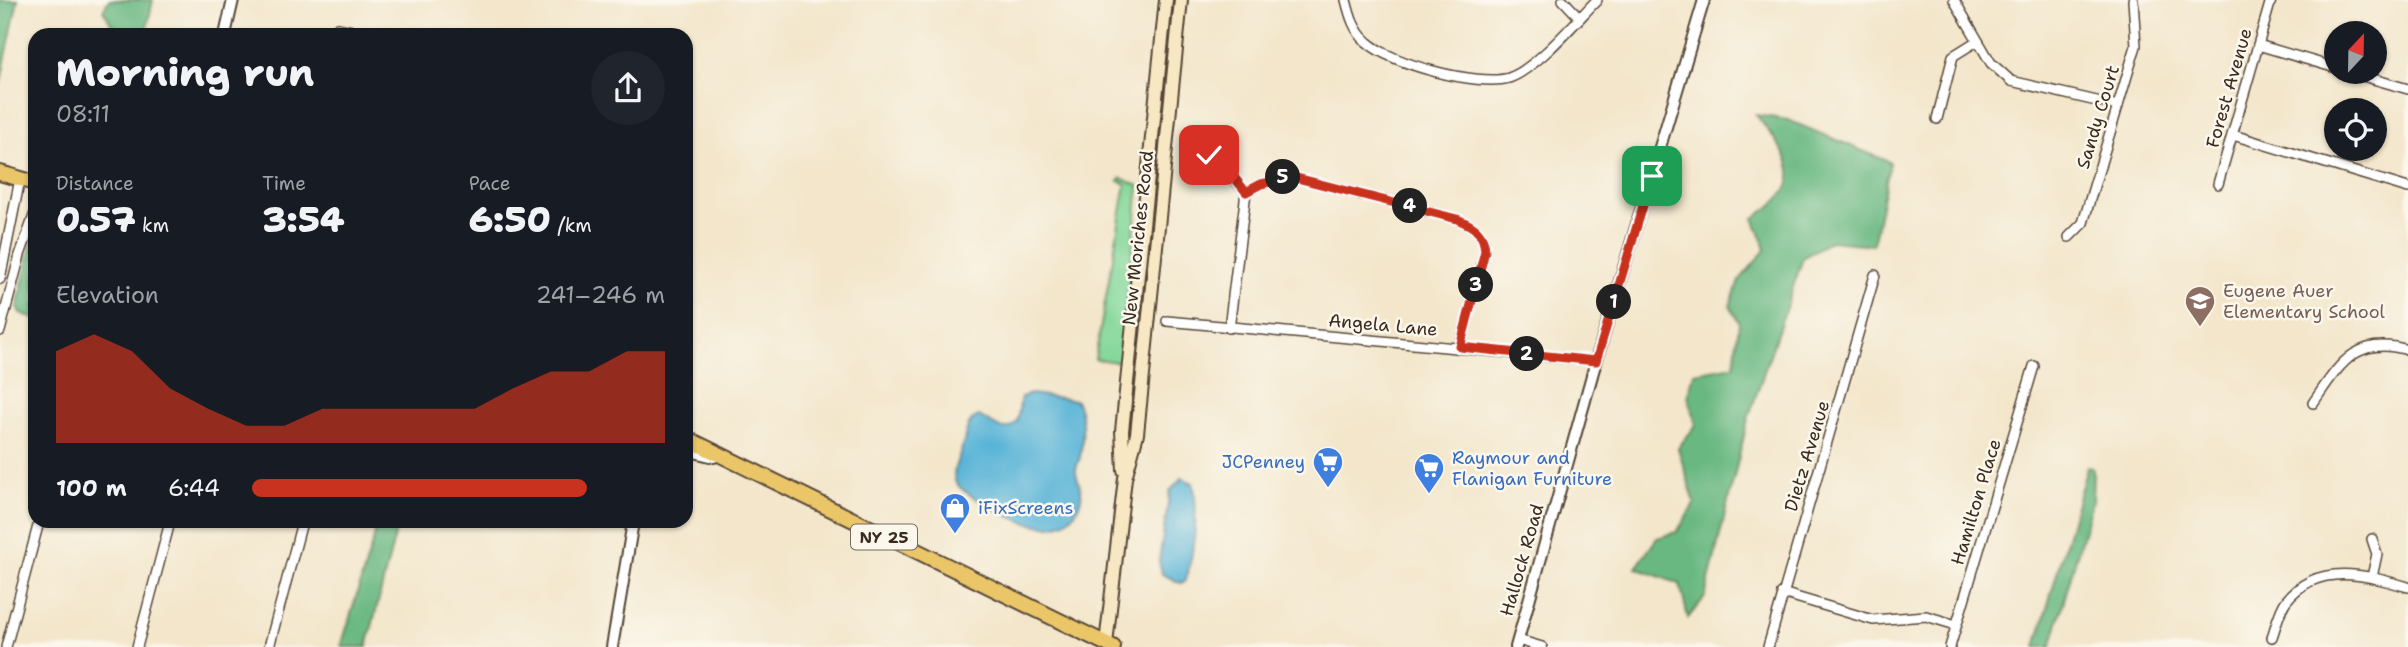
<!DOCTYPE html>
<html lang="en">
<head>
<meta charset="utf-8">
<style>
	:root { --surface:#171b24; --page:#20242c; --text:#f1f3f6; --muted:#9ea1a6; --accent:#c8321e }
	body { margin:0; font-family:"Shantell Sans",sans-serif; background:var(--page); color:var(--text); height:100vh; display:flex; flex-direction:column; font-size:26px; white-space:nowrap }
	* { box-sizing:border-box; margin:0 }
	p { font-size:23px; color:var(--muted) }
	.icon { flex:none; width:38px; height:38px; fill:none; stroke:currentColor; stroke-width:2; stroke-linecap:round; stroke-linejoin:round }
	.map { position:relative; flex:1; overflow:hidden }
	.details { position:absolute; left:28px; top:28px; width:665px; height:500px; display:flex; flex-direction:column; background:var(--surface); border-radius:21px; box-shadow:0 2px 5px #0004 }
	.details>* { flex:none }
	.needle { width:46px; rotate:22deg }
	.tools { position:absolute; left:2324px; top:21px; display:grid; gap:14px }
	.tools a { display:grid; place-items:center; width:63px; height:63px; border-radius:50%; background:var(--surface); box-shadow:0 2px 5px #0004; font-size:35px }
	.pin { position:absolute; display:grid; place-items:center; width:60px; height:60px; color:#fff; margin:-30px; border-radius:14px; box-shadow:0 4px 10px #0006 }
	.km { position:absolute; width:35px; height:35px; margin:-18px; border-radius:50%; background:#222; color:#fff; font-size:19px; line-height:35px; text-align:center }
	.round { display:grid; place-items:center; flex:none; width:74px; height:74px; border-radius:37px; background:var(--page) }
	.summary { display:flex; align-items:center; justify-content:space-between; height:119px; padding:0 28px }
	h1 { font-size:38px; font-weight:800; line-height:52px }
	.figures { display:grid; grid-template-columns:repeat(3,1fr); gap:10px; height:119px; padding:7px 28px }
	.figures div { display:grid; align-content:center }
	.figures b { font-size:35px; font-weight:800 }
	.figures small { font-size:19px; font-weight:400 }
	.figures p { font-size:19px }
	.chart { height:196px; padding:14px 28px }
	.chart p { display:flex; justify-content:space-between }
	.chart svg { width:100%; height:126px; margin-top:7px; fill:var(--accent); opacity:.7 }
	ul { padding:0 28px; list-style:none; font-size:23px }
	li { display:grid; grid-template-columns:112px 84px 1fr; align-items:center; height:52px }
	li i { height:18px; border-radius:9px; background:var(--accent) }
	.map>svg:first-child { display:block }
	.green { fill:#82d799; stroke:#5e805c; stroke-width:2 }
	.forest { fill:#69b881; stroke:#527150; stroke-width:2 }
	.water { fill:#59b4d7; stroke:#4a6f7a; stroke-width:2 }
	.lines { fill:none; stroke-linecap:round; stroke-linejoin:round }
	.minor-casing { stroke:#574638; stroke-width:12 }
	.tertiary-casing { stroke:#574638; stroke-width:14 }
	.secondary-casing { stroke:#574638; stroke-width:16 }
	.primary-casing { stroke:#574638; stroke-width:18 }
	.minor { stroke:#fff; stroke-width:9 }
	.tertiary { stroke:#fff; stroke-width:10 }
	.secondary { stroke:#f7e8c3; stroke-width:12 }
	.primary { stroke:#ebc669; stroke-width:14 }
	.route-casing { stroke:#fff; stroke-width:14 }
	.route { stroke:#c8321e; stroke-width:9 }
	.labels { text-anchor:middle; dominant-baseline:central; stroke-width:5; stroke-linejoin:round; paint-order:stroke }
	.shield { fill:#fbf7ec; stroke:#75685c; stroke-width:2 }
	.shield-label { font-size:16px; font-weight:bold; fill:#3b2a1e }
	.street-label { font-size:18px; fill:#3b2a1e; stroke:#fbf7ec }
	.education-label { font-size:18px; fill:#785e54; stroke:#fbf7ec; text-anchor:start }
	.shop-label { font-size:18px; fill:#366cbe; stroke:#fbf7ec; text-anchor:start }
</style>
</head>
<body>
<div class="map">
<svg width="2408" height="647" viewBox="0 0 2408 647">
	<rect width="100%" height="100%" fill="#fbf7ec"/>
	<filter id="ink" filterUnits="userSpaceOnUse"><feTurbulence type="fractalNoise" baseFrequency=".0143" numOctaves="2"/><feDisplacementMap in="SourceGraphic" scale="14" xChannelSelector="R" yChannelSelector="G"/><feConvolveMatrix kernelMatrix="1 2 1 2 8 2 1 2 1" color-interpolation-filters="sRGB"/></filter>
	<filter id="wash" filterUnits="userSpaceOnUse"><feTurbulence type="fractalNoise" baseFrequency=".00686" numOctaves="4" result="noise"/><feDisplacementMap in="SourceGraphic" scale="28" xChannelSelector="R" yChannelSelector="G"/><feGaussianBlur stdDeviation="1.57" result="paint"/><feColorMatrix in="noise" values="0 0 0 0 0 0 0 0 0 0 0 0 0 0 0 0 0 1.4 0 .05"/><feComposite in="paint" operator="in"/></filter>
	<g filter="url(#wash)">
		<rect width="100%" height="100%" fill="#f3e6cb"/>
		<!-- green -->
		<path class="green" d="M1121 178 1139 186 1121 359 1117 362 1095 359 1126 184 1119 181Z"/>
		<!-- forest -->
		<g class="forest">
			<path d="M0 0H18L0 85Z"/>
			<path d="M109 0H153L147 28 136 35 115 30 103 10Z"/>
			<path d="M1756 115 1788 120 1890 162 1873 245 1830 241 1803 258 1748 419 1705 597 1688 618 1680 584 1636 568 1657 538 1677 532 1695 503 1678 448 1696 425 1688 396 1694 373 1734 366 1739 322 1730 306 1739 281 1766 249 1754 218C1813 181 1790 159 1756 115Z"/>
			<path d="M35 228V319L20 313 17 307Z"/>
			<path d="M2087 467 2093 468 2092 501 2051 647H2036Z"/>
			<path d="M374 522H398L367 647H341L375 534Z"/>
		</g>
		<!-- water -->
		<g class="water">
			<path d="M1031 394 1076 400C1084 415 1083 439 1080 457 1079 462 1075 468 1076 472 1077 481 1083 488 1081 498 1069 548 1010 519 982 502 974 497 961 491 956 483 950 471 961 454 964 442 966 431 968 420 979 416L1000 428H1010L1017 422 1021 397Z"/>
			<path d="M1182 478 1193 483C1199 512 1194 551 1186 580L1181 583 1162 574 1159 561 1170 491Z"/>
		</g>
	</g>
	<g filter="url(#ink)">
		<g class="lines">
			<!-- minor casing -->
			<g class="minor-casing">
				<g id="minor">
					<path d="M1346 0C1350 16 1354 31 1367 42 1391 64 1478 87 1509 78 1536 69 1576 21 1597 0"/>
					<path d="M1563 0 1579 17"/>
					<path d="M1954 0 1991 63 2011 81 2118 106"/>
					<path d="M337 28 362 33"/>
					<path d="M2258 45 2336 68"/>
					<path d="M2349 72 2408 89"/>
					<path d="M1937 119 1953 56 1977 41"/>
					<path d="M2233 135 2408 188"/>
					<path d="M1188 149 1215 159 1246 192 1261 184 1293 177 1457 219C1474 226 1484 232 1485 251L1460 347"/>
					<path d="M2218 184 2271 0"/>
					<path d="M2069 237 2083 223 2132 59 2136 46 2133 0"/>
					<path d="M0 279 20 179"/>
					<path d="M1167 321 1596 361"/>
					<path d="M1229 328 1246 192"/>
					<path d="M0 331 20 255 35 213"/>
					<path d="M2313 403C2339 366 2355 334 2408 350"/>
					<path d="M2372 577 2377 554 2372 539"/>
					<path d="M1782 593 1873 620 1926 616 1956 625"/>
					<path d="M2272 637C2276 626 2279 611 2286 601 2317 561 2367 575 2408 587"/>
					<path d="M1518 640 1542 647"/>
					<path d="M6 647 39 522"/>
					<path d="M137 647 170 522"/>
					<path d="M269 647 302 522"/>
					<path d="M1768 647 1875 275"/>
					<path d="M1950 647 2034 366"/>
				</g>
			</g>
			<!-- tertiary casing -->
			<g class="tertiary-casing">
				<g id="tertiary">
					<path d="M225 35 233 0"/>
					<path d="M686 450 714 457"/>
					<path d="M612 647 633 522"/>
					<path d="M1516 647 1596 361 1704 0"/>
				</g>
			</g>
			<!-- secondary casing -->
			<g class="secondary-casing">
				<g id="secondary">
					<path d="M1124 470 1122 431 1166 0"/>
					<path d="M1106 644 1125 478 1137 434 1181 0"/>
				</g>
			</g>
			<!-- primary casing -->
			<g class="primary-casing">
				<g id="primary">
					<path d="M0 173 35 183"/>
					<path d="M686 438 1113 647"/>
				</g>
			</g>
			<!-- minor -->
			<use href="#minor" class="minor"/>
			<!-- tertiary -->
			<use href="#tertiary" class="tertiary"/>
			<!-- secondary -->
			<use href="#secondary" class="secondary"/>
			<!-- primary -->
			<use href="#primary" class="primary"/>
		</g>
	</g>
	<g class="lines" filter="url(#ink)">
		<!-- route casing -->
		<g class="route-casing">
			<path id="route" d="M1209 155 1225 166 1246 192 1261 184 1293 177 1457 219C1474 226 1484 232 1485 251L1460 347 1596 361 1652 176"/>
		</g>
		<!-- route -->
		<use href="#route" class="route"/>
	</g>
	<!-- icons -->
	<defs>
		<g id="school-pin" transform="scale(1.575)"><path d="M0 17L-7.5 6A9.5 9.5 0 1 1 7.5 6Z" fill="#8d6e63" stroke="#fbf7ec"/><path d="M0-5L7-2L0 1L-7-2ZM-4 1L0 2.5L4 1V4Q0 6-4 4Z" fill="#fff"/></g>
		<g id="supermarket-pin" transform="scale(1.575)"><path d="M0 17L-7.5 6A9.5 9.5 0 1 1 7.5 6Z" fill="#3f7fe0" stroke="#fbf7ec"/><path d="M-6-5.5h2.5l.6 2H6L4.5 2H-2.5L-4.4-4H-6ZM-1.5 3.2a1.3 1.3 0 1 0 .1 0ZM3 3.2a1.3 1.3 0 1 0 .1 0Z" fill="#fff"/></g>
		<g id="shop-pin" transform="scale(1.575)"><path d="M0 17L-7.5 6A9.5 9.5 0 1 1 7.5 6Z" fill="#3f7fe0" stroke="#fbf7ec"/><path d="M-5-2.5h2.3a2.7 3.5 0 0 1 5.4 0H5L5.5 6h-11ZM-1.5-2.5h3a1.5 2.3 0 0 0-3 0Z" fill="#fff"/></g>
	</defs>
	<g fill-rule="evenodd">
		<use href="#school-pin" x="2200" y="301"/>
		<use href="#supermarket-pin" x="1328" y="462"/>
		<use href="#supermarket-pin" x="1429" y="468"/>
		<use href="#shop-pin" x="955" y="508"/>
	</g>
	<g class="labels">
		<!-- shield labels -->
		<rect class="shield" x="851" y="524.5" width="66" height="25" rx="5"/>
		<g class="shield-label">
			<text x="884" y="537">NY 25</text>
		</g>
		<!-- street labels -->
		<g class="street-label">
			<text transform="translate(2229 88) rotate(-74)">Forest Avenue</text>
			<text transform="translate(2098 117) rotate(-73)">Sandy Court</text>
			<text transform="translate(1138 238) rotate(-84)">New Moriches Road</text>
			<text transform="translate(1383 325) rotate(5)">Angela Lane</text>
			<text transform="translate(1807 456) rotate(-73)">Dietz Avenue</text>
			<text transform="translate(1976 502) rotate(-73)">Hamilton Place</text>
			<text transform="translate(1522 560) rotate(-74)">Hallock Road</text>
		</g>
		<!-- education labels -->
		<g class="education-label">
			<text x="2223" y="291">Eugene Auer<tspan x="2223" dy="21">Elementary School</tspan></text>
		</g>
		<!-- shop labels -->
		<g class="shop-label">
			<text x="1452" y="458">Raymour and<tspan x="1452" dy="21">Flanigan Furniture</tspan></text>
			<text x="1305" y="462" text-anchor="end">JCPenney</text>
			<text x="978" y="508">iFixScreens</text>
		</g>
	</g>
</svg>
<div class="tools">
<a><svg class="needle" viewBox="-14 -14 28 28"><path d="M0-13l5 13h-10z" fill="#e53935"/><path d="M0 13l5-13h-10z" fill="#9ea1a6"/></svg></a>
<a><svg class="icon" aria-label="locate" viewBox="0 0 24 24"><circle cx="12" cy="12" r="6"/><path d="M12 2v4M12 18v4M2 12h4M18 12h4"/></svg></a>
</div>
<div class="pin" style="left:1652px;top:176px;background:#1e9e55"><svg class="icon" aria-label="arrive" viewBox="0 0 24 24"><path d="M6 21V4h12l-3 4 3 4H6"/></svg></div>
<div class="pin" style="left:1209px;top:155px;background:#d93025"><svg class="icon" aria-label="check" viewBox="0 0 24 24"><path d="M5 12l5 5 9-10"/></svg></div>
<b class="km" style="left:1614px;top:302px">1</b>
<b class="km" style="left:1527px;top:354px">2</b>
<b class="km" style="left:1476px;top:285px">3</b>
<b class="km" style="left:1410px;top:206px">4</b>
<b class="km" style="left:1283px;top:177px">5</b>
<section class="details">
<div class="summary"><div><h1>Morning run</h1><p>08:11</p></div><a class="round"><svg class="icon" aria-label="share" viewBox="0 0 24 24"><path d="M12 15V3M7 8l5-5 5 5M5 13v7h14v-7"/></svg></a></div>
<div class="figures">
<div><p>Distance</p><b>0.57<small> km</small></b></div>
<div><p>Time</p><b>3:54</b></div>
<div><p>Pace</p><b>6:50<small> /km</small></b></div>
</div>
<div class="chart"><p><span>Elevation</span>241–246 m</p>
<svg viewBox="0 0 160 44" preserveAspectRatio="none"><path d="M0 44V12L10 6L20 12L30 25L40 32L50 38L60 38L70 32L80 32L90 32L100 32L110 32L120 25L130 19L140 19L150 12L160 12V44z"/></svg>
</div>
<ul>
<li><b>100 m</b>6:44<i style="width:81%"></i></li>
</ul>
</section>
</div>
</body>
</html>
